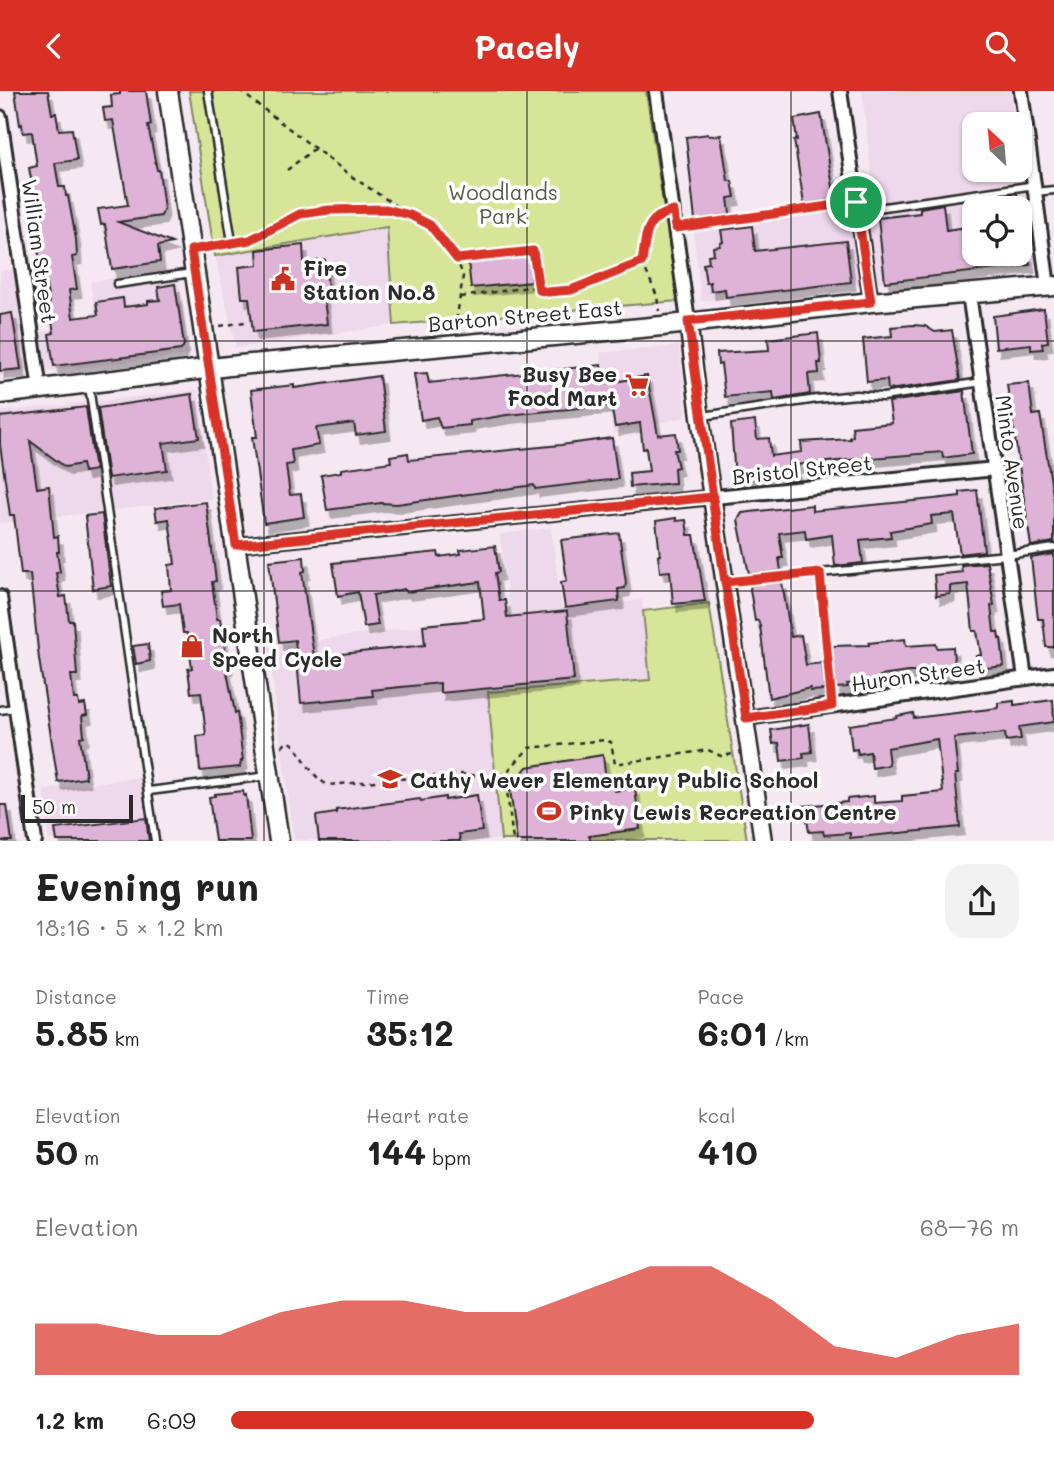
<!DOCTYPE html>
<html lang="en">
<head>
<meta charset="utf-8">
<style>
	:root { --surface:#fff; --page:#f2f2f2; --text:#222; --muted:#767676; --accent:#d93025 }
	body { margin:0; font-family:Mali,sans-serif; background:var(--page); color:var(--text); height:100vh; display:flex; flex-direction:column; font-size:26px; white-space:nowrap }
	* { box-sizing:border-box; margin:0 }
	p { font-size:23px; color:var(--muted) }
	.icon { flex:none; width:38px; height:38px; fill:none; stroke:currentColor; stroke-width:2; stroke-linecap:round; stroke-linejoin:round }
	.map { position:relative; height:750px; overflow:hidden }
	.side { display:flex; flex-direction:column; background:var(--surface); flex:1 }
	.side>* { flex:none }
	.needle { width:46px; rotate:334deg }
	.fabs { position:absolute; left:962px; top:21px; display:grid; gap:14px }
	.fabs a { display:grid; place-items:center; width:70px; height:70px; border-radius:14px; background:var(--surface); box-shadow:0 2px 5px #0004; font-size:35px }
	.scale { position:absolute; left:21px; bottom:18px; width:112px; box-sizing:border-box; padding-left:7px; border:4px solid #2b2b2b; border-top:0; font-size:19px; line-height:24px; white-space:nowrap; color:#2b2b2b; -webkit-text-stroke:5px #fff; paint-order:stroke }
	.pin { position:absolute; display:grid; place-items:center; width:60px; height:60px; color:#fff; margin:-30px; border:4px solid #fff; border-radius:50%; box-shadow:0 2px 7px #0007 }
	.round { display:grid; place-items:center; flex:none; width:74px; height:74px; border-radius:21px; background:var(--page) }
	.summary { display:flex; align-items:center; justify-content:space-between; height:119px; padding:0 35px }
	h1 { font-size:38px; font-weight:700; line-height:52px }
	.stats { display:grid; grid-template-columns:repeat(3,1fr); gap:10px; height:119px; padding:7px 35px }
	.stats div { display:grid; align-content:center }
	.stats b { font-size:35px; font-weight:700 }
	.stats small { font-size:19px; font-weight:400 }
	.stats p { font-size:19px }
	.chart { height:196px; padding:14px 35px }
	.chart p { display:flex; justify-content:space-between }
	.chart svg { width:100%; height:126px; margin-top:7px; fill:var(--accent); opacity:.7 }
	ul { padding:0 35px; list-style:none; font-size:23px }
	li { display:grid; grid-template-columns:112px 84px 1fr; align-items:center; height:52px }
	li i { height:18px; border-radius:9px; background:var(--accent) }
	header { display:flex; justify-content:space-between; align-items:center; height:91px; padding:0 35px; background:var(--accent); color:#fff; font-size:32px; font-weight:700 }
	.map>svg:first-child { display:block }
	.built { fill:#eed8eb; fill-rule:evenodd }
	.green { fill:#d7e598; stroke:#818862; stroke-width:2 }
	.building { fill:#dfb3d7; stroke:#2b2b2b; stroke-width:2; filter:url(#shadow) }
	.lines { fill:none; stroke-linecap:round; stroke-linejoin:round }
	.service-casing { stroke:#2b2b2b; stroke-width:11 }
	.minor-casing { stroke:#2b2b2b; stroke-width:18 }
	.tertiary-casing { stroke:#2b2b2b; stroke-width:21 }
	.secondary-casing { stroke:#2b2b2b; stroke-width:23 }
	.path { stroke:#2b2b2b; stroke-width:2.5; stroke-dasharray:5 5; stroke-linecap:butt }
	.service { stroke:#fff; stroke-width:6 }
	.minor { stroke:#fff; stroke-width:12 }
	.tertiary { stroke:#fff; stroke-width:16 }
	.secondary { stroke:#fff; stroke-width:18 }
	.route-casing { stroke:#fff; stroke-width:14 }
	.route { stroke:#d93025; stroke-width:9 }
	.grid { fill:none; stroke:#2b2b2b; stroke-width:2; stroke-opacity:0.55 }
	.labels { text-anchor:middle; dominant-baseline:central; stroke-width:7; stroke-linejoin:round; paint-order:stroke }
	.park-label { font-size:21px; fill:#565a46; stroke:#fff }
	.street-label { font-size:21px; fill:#2b2b2b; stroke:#fff }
	.poi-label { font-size:21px; font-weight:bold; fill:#2b2b2b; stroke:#fff; text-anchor:start }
</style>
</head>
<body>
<header><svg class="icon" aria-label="back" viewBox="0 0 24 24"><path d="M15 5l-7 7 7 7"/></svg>Pacely<svg class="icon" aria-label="search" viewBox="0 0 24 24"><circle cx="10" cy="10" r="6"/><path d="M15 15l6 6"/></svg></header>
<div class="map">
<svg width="1054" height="750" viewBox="0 0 1054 750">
	<defs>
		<filter id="shadow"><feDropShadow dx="4.5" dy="8" stdDeviation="0" flood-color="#0004"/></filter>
	</defs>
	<rect width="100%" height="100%" fill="#f5e8f3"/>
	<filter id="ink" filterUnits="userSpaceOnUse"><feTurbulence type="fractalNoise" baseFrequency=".0143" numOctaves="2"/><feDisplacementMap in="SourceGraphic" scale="14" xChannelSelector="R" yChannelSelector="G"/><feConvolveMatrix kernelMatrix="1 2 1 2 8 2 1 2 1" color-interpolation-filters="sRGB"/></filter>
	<g filter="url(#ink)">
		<!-- built -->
		<g class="built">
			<path d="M862 0H1010L1015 33H975V79H1020V66L1039 174 701 210 693 137 845 112 875 113ZM975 117H1020V163H975Z"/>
			<path d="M387 136 394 234 236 257 215 165Z"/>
			<path d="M177 177 189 264 0 285V180L16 178 25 243 83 235 84 224 95 222 90 191Z"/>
			<path d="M679 255 686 326 613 342 600 262Z"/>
			<path d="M198 299 211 408 0 432V321Z"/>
			<path d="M551 437 562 518 642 509 650 589 488 601 501 749H294L268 556 510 523 500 443Z"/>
			<path d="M141 686 150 749H49L44 699Z"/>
		</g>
		<!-- green -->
		<g class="green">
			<path d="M189 0H646L678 210 394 234 387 136 215 165Z"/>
			<path d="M709 512 747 749H501L488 601 650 589 643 520Z"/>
		</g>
		<!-- building -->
		<g class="building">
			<path d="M15 0H48L52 23 56 22 59 39 72 38 77 69 55 72 59 96H65L66 105H68L76 148 77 165 72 166 77 198 69 199 73 227 98 224 96 211 123 207 124 216 148 213V210L160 209 158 196 175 193 184 254 181 259 54 275 49 243 54 242 42 170 40 171 38 158 40 157 31 98H33L29 77 37 75 32 41 23 42 22 33 20 34Z"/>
			<path d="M120 0H146L151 34 148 35 157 79H159L164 118 161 125 118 131 172 152 158 155 160 171 112 178 105 133 101 134 98 118 128 114 113 29 105 30 103 17 112 16 111 4 120 3Z"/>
			<path d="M821 23 835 108 804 113 794 49H797L794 28Z"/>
			<path d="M708 43 709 45 721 44 728 90H732L735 106 728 107 730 123 695 129 686 46Z"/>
			<path d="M1017 102 1019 117H972V110Z"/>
			<path d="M943 113 946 139 975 135V163H1028L1030 174 885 191 878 127 920 122V117Z"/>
			<path d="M752 135 755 160 846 150 851 191 726 206 725 198 711 200 710 191 706 192 703 173 709 172 708 164 714 163 713 156 720 155V152L723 151 721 139Z"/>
			<path d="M303 154 304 171 325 169 328 199H323L327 233 253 241 249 207H242L239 176 258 174 257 159Z"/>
			<path d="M529 163 532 191 471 197 468 170Z"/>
			<path d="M1044 218 1048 251 1042 252 1043 258 1031 259V253L996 257 993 225Z"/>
			<path d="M12 222 21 278 0 280V224Z"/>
			<path d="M913 234 925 235 935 241 952 239 960 289 888 299 887 289 867 291 863 248 892 245 891 236Z"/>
			<path d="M818 242 821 272H818L819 282 808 283 810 303 774 309 773 301 725 306 721 273 718 274 717 262 769 259 768 248Z"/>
			<path d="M601 274 604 293 647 285 658 344 676 342 678 359H674L678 376 674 377 675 392 630 396 629 382 649 380 646 357 643 358 640 332 615 336 611 314 507 324 470 330V334L441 337 437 326 421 329 414 283 427 282 429 292Z"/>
			<path d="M379 285 386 340 356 344 354 332 316 337 319 354 291 359 293 373 286 374 290 404 301 403 304 426 264 432 252 346H257L251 299 294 294V297Z"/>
			<path d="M1029 292 1033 324 1040 323 1054 410V451L1031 455 1007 294Z"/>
			<path d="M964 300 972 363 943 367 942 361 837 370 795 374 796 383 783 384 782 379 735 387 731 333 755 330 757 348 769 347 771 365 802 361 801 351 850 348V346L853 345 852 336 892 332 889 311Z"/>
			<path d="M192 303 199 347 163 352 167 379 108 387 98 317Z"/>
			<path d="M86 316 95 379 84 381 82 373 65 376 30 350 37 397 49 395 54 446 58 445 59 461H57L60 481 56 482 60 506 66 505 69 530H73L77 584H71L74 608H78L79 614 85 613 87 624 82 625 84 645 80 646 86 687 58 691 39 568 30 483H21L14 424H10L0 354V326Z"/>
			<path d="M612 347 618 388 535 398 534 394 397 413 381 412 327 419 321 384 341 381V378L391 371 390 365 408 362 409 369 561 354Z"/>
			<path d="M977 399 984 460 960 463 954 423 931 425 932 433 890 440 891 446 860 449 863 472 835 475 832 444 806 448 805 439 779 442 783 467H779L781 480 749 483 738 429 742 422 812 414V420L934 408 960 405V401Z"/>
			<path d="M206 411 216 490 212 491 217 528H220L228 576H226L235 622 237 621 243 670H241L240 676 200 680 197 645 206 644 201 601 191 602 188 578 192 577 187 542H183L179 513 163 515 161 500 171 499 169 474 175 473 169 428 157 430 155 417Z"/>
			<path d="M102 423 111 495 93 498 85 425Z"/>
			<path d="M676 427V430L686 429 688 444H694L705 510 673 513 670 480 660 481 658 464H660L656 430Z"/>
			<path d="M619 442 626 492 625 497 618 498 619 510 565 517 561 491 567 490 561 449Z"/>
			<path d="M495 455 499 481 495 482 499 509H505L507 526 567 520 574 589 440 602V592L372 599 373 605 301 612 295 549 279 551 269 470 304 466 305 480 302 481 314 566 425 554 423 534 484 528 480 491 407 501 404 498 373 504 378 534 364 536 358 501 338 505 333 472 438 461 439 466 461 463 460 459Z"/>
			<path d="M1054 463V556H1046L1043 528H1038L1031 467Z"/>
			<path d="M987 472 994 514 991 515 994 541H998L999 548 1001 547 1004 575 977 578 976 565 981 564 977 540H973L968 493 950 495V503L936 505 934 484 962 481 961 474Z"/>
			<path d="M782 491 791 546 801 544 806 574 822 572 825 599 810 600V597L769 607 760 535 758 529 755 530 750 498 751 494Z"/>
			<path d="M905 548 906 555 936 553 937 557 953 556 955 581H908L880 585V588L847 593 848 596 836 597 832 555 869 554V552Z"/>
			<path d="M148 553 150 570 136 573 133 555Z"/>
			<path d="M1053 609 1054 631 1019 636 1021 648 1006 650 1005 642 954 647 958 683H955L960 736 850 747V742L824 744 823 740 809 741 807 728H804L803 715 847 711V708L874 705V712L902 710V705L943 701 937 648 887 657 889 674 872 677 870 661 858 663 857 658 852 659 849 634 897 627V625L913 622 914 627 998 617V612L1014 610V614Z"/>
			<path d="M809 633 812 661 803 662 804 667 781 670 779 652 773 653 771 639Z"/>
			<path d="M603 664 606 691 615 700 635 697 640 738 589 745 591 750H517L510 698 527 676Z"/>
			<path d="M243 700 244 705 246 704 251 750H215L209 706 215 705V703Z"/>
			<path d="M477 704 482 740 459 743 460 750H319L316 725 336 722V719L420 708 421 710 445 706V709Z"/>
			<path d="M0 714H7L12 750H0Z"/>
			<path d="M146 727 149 750H57L55 738Z"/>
		</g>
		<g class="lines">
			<!-- service casing -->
			<g class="service-casing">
				<g id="service">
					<path d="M1035 101 1054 99"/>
					<path d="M857 120 1035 94"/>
					<path d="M676 137 856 111"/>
					<path d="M193 159 232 151 208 0"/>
					<path d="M117 193 192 182"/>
					<path d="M89 295 155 750"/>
					<path d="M703 325 817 308 856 304 883 306 982 291"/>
					<path d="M820 482 832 615"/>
					<path d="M725 491 1007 464 1054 457"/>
					<path d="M0 619 15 617"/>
					<path d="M149 700 268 685"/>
				</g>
			</g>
			<!-- minor casing -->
			<g class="minor-casing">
				<g id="minor">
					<path d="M656 0 688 230"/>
					<path d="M840 0 871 211"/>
					<path d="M1021 0 1048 195"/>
					<path d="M0 26 40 299"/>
					<path d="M969 203 1025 587"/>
					<path d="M236 454 995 378"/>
					<path d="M0 506 35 750"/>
					<path d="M746 627 1054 583"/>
				</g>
			</g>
			<!-- tertiary casing -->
			<g class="tertiary-casing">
				<path id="tertiary" d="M688 230 700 325 763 750"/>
			</g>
			<!-- secondary casing -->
			<g class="secondary-casing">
				<g id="secondary">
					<path d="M168 0 279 750"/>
					<path d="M0 303 229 275 662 235 871 211 1054 195"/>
				</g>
			</g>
			<!-- path -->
			<g class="path">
				<path d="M240 0 351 85 407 122"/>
				<path d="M287 79 314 58"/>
				<path d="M241 150 250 149 300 123 329 119 386 118 410 124 431 134 457 168 463 185 455 239"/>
				<path d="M457 168 533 160 539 199"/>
				<path d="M642 171 657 205 659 220"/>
				<path d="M461 206 529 196 548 201 571 199 642 171 649 134 660 123"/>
				<path d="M220 235 245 231"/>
				<path d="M282 656 286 652H292C305 666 310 685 328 694L459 683 482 685 505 683 529 657 605 649 611 651 615 673 708 659 721 665 734 663"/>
				<path d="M505 683 513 750"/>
			</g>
			<!-- service -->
			<use href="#service" class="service"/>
			<!-- minor -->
			<use href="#minor" class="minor"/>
			<!-- tertiary -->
			<use href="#tertiary" class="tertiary"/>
			<!-- secondary -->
			<use href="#secondary" class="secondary"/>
		</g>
	</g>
	<g class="lines" filter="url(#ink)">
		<!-- route casing -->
		<g class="route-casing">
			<path id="route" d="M856 111 676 137 674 120C643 127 647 144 642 171L571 199 548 201 539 199 533 160 457 168 430 134 410 124 386 118 329 119 300 123 250 149 191 159 236 454 712 406 746 627 832 615 820 482 725 491 688 230 871 211 856 111"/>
		</g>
		<!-- route -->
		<use href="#route" class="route"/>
	</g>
	<!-- grid -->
	<path class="grid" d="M264 0V750M527 0V750M791 0V750M0 250H1054M0 500H1054"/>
	<!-- icons -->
	<defs>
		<g id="civic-bare" transform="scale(1.89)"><path d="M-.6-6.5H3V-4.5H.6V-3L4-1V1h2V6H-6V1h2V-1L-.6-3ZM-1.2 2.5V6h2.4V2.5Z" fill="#c8321e" stroke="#fff" stroke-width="2.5" paint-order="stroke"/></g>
		<g id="supermarket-bare" transform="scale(1.89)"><path d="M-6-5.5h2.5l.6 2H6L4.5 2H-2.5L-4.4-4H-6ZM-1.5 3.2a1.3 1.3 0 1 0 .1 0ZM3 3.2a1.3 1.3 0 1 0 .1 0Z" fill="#c8321e" stroke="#fff" stroke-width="2.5" paint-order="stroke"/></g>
		<g id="shop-bare" transform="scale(1.89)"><path d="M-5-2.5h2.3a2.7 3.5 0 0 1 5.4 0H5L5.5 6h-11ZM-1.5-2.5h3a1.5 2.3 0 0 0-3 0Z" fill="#c8321e" stroke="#fff" stroke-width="2.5" paint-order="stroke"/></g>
		<g id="school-bare" transform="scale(1.89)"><path d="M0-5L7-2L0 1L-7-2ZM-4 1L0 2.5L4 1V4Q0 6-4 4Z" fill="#c8321e" stroke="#fff" stroke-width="2.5" paint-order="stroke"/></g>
		<g id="stadium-bare" transform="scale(1.89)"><path d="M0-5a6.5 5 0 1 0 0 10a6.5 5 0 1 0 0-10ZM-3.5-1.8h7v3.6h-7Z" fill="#c8321e" stroke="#fff" stroke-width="2.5" paint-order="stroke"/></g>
	</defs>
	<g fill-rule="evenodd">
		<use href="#civic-bare" x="283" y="188"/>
		<use href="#supermarket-bare" x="637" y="294"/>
		<use href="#shop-bare" x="192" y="555"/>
		<use href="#school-bare" x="390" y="688"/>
		<use href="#stadium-bare" x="549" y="720"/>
	</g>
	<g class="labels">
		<!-- park labels -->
		<g class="park-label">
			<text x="503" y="100">Woodlands<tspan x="503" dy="24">Park</tspan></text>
		</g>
		<!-- street labels -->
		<g class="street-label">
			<text transform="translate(40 160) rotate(82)">William Street</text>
			<text transform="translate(525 224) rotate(-5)">Barton Street East</text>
			<text transform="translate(1013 371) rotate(82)">Minto Avenue</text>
			<text transform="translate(802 378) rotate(-6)">Bristol Street</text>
			<text transform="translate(918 583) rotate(-8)">Huron Street</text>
		</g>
		<!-- poi labels -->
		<g class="poi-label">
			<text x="303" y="176">Fire<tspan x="303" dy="24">Station No.8</tspan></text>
			<text x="617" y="282" text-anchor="end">Busy Bee<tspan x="617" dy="24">Food Mart</tspan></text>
			<text x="212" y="543">North<tspan x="212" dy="24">Speed Cycle</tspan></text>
			<text x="410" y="688">Cathy Wever Elementary Public School</text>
			<text x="569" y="720">Pinky Lewis Recreation Centre</text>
		</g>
	</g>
</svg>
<div class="fabs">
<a><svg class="needle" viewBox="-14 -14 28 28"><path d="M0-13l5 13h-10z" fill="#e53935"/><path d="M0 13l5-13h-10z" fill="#767676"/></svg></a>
<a><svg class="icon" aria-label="locate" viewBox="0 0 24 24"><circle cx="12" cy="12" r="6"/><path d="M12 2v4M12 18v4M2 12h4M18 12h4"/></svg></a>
</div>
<div class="scale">50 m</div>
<div class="pin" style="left:856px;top:111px;background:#1e9e55"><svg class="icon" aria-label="arrive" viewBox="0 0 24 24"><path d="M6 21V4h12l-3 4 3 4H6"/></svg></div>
</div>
<section class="side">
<div class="summary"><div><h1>Evening run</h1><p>18:16 · 5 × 1.2 km</p></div><a class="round"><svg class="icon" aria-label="share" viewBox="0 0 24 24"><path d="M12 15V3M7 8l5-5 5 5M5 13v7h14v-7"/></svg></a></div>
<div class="stats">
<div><p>Distance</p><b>5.85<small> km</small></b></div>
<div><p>Time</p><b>35:12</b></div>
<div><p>Pace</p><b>6:01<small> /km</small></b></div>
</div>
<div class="stats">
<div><p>Elevation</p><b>50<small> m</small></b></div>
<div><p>Heart rate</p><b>144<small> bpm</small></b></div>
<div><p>kcal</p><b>410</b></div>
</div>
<div class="chart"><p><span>Elevation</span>68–76 m</p>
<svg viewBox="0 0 160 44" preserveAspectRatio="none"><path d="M0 44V26L10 26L20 30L30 30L40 22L50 18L60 18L70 22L80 22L90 14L100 6L110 6L120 18L130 34L140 38L150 30L160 26V44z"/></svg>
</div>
<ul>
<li><b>1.2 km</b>6:09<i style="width:74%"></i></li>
</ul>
</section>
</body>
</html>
